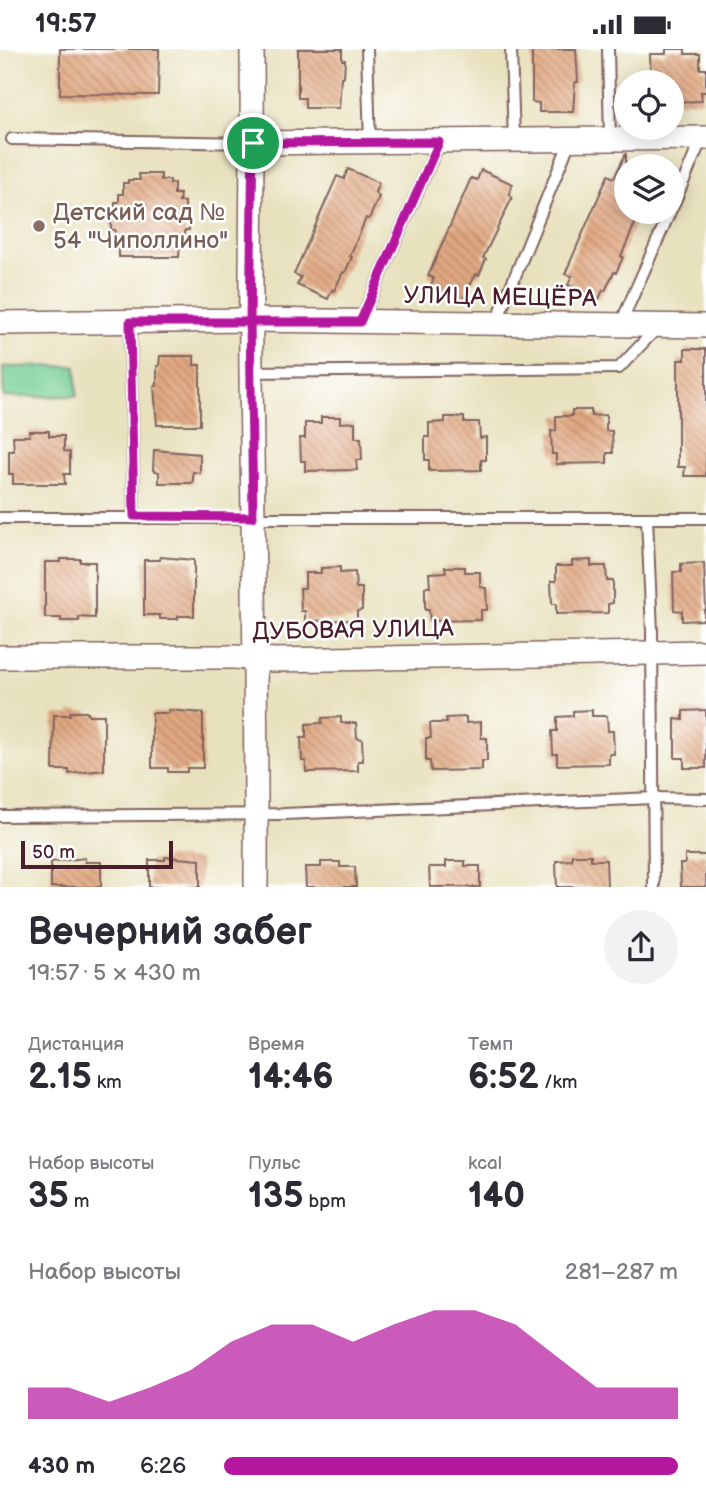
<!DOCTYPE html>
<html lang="ru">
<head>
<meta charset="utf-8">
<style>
	:root { --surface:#fff; --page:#f2f2f3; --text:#2b2b33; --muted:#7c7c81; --accent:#b5179e }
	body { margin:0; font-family:"Balsamiq Sans",sans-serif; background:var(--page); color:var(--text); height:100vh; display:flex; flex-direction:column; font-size:26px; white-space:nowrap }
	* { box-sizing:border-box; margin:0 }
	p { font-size:23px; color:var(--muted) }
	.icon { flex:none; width:38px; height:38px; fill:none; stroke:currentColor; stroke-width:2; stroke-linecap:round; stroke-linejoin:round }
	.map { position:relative; height:838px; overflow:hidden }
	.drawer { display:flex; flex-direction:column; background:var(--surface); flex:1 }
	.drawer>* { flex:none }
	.buttons { position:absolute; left:614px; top:21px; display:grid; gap:14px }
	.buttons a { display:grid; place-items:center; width:70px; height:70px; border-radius:50%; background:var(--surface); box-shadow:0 4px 18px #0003; font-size:35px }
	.scale { position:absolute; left:21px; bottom:18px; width:152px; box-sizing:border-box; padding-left:7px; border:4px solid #4a1f2b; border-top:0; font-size:19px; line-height:24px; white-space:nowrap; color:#4a1f2b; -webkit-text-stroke:5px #fff; paint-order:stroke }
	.pin { position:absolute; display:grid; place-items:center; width:60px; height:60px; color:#fff; margin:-30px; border:4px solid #fff; border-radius:50%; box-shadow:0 2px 7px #0007 }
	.round { display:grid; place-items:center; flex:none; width:74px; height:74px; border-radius:37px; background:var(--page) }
	.summary { display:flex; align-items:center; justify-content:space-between; height:119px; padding:0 28px }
	h1 { font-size:38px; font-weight:600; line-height:52px }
	.figures { display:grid; grid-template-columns:repeat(3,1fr); gap:10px; height:119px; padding:7px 28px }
	.figures div { display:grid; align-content:center }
	.figures b { font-size:35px; font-weight:600 }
	.figures small { font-size:19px; font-weight:400 }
	.figures p { font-size:19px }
	.chart { height:196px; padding:14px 28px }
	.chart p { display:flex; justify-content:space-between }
	.chart svg { width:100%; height:126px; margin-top:7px; fill:var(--accent); opacity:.7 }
	ul { padding:0 28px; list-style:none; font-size:23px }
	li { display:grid; grid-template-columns:112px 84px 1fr; align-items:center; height:52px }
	li i { height:18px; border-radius:9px; background:var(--accent) }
	.status { display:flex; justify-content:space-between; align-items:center; height:49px; padding:0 35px; background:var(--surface); direction:ltr }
	.status svg { height:19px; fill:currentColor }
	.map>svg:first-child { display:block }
	.park { fill:#74ce95; stroke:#5f7660; stroke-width:2 }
	.building { fill:url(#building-back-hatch) }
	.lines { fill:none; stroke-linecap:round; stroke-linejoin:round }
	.service-casing { stroke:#81635e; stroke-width:14 }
	.minor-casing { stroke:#81635e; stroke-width:26 }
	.service { stroke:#fff; stroke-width:10 }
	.minor { stroke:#fff; stroke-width:23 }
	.route-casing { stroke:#fff; stroke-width:14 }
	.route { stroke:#b5179e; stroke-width:9 }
	.education-dot { fill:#8d6e63; stroke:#fff; stroke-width:2.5 }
	.labels { text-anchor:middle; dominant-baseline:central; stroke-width:5; stroke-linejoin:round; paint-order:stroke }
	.education-label { font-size:24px; fill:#785e54; stroke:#fff; text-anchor:start }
	.street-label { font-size:24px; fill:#4a1f2b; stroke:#fff }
</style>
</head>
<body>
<div class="status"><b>19:57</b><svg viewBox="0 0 49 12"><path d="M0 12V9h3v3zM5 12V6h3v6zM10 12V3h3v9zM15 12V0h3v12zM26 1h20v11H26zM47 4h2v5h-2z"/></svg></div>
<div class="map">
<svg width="706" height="839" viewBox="0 0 706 839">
	<defs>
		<pattern id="building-back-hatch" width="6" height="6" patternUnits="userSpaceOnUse" patternTransform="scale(1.75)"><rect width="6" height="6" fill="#e1a881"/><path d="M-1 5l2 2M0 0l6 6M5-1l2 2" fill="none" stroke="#b8886a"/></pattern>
	</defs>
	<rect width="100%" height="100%" fill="#fff"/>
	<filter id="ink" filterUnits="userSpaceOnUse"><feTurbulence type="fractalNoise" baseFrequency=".0143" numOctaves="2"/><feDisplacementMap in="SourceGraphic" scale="14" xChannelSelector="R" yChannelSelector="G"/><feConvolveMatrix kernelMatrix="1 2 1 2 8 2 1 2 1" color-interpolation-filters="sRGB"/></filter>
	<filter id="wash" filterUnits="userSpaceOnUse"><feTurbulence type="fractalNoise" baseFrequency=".00686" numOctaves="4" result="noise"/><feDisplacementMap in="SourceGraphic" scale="28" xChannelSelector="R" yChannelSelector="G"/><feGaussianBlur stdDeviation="1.57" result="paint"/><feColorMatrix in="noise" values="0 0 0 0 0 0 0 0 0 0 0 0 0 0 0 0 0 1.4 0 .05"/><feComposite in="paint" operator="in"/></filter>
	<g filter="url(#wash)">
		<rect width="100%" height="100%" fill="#e8e1be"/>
		<!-- park -->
		<path class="park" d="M76 317 77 347 4 348 3 318Z"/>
		<g id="blocks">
			<!-- building -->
			<g class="building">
				<path d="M60 0H159L158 46 60 45Z"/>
				<path d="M298 0H342V11H345L344 28H341L339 59H305V49H298Z"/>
				<path d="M532 0H576L578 33H575L573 63H539V54L532 53Z"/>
				<path d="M666 0H685V5H700V20H706V43H701L702 52 672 53V33H651L650 5H666Z"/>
				<path d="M626 104V163H640L621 207 623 208 616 224 614 223 605 242 603 241 599 250 568 236 572 227 565 225 608 126 614 129Z"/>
				<path d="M348 120 379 134 375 143 379 148 369 170 366 169 350 207 352 208 345 224 343 223 334 242 332 241 328 250 297 236 301 228 294 225 337 127 344 130Z"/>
				<path d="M481 121 513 135 509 145 512 149 483 209 486 210 479 226 476 225 462 252 430 238 434 229 428 227 471 129 477 131Z"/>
				<path d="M139 125H161V131H170V135L174 134V145H180L179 153H185V164H189V181H185V191H180L179 208H119V191H115V181H111V163L115 164V153H119V145H123V134H128V131H140Z"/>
				<path d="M685 300H706V427H684L685 418H678V311H685Z"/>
				<path d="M160 307H194V316H200V376H157L154 337H157V317H159Z"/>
				<path d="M572 361H591V367L606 366V382H612L613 404H607V414L556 415V405H552L551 382H556V367H572Z"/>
				<path d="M321 368H340V374L355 373V389H361L362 411H356L357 421 305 422V412H301L300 389H305V374H321Z"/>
				<path d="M445 368H464V373H479L480 389 486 388V411H481V421L429 422V411H425V388H429V374L445 373Z"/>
				<path d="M29 382H49V387H64V402L70 403V425H64L65 435H13V425H9V402H14L13 387H30Z"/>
				<path d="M154 401 200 405V424L193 423V434H159V423L153 421Z"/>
				<path d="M160 508 194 511V567H178V570H160V566H144V511H160Z"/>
				<path d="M61 510H80V513H95V569L79 568V572H61V569H45V513H61Z"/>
				<path d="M591 511V517H606L607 532H613V554L608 555V564L556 565V555H552L551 532H556V517H572V512Z"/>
				<path d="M704 514 706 561H704V571L682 572V562L674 561 673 523H681V515Z"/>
				<path d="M340 518V524L355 523 356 539H362V561L357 562V571L305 572V562H301L300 539H305V524H321V519Z"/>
				<path d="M445 518H465V523H480V538L486 539 487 561H481V571L430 572 429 561H425V538H430L429 524 446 523Z"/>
				<path d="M168 661 203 664V719H187V723H168V719H152V664H169Z"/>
				<path d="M592 661V667H607L608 682H613L614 705H609V715L557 716V705H553L552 682H557V668L573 667V662Z"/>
				<path d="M706 661V719H684V709H675V670L683 671V662Z"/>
				<path d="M70 663H88V666H104V721L69 725V721H53L54 666H70Z"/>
				<path d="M341 668V674H356L357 689 362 690 363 712H358V722L306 723V712H302L301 689H306V675L322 674V669Z"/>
				<path d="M466 668V674L481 673V689H487V712H482V721L431 722 430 712H426V689H431L430 674H447L446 669Z"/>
				<path d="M572 806H591V811H606L607 838H557L556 812 572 811Z"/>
				<path d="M685 806H706V838H681L680 815H685Z"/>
				<path d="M165 808 200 811V838H149V811H165Z"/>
				<path d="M85 809V813H101V838H51V813Z"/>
				<path d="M446 812H465V817H480V838H430L429 818H446Z"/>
				<path d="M321 813H340V818H355L356 838H306L305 818H321Z"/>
			</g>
		</g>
	</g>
	<g filter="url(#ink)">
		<use href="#blocks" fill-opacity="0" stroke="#81635e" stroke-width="2"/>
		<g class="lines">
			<!-- service casing -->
			<g class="service-casing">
				<g id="service">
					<path d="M367 0 370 94"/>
					<path d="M511 0 514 93"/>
					<path d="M608 0 610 91"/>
					<path d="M12 90 253 94"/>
					<path d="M672 159 702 89"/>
					<path d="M130 273 134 467"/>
					<path d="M360 273 439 94"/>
					<path d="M496 274 570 92"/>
					<path d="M620 276 670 163"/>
					<path d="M251 323 619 319 658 278"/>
					<path d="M0 469H647L652 583 654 839"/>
					<path d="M647 469H706"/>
					<path d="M0 767 284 765 654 749 706 750"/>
				</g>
			</g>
			<!-- minor casing -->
			<g class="minor-casing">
				<g id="minor">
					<path d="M252 0C253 108 250 216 251 324 253 495 257 667 256 839"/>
					<path d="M253 94 706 89"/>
					<path d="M0 274 250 271 706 277"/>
					<path d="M0 608H234L275 611 706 603"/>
				</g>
			</g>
			<!-- service -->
			<use href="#service" class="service"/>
			<!-- minor -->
			<use href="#minor" class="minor"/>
		</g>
	</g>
	<g class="lines" filter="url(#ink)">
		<!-- route casing -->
		<g class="route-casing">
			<path id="route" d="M253 94 250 271 253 468 134 467 130 273H360L439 93 253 94"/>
		</g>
		<!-- route -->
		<use href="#route" class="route"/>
	</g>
	<!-- markers -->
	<circle class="education-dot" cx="39" cy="177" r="7"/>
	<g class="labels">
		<!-- education labels -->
		<g class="education-label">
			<text x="53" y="163">Детский сад №<tspan x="53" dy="28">54 "Чиполлино"</tspan></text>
		</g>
		<!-- street labels -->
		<g class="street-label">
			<text transform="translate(500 248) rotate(1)">УЛИЦА МЕЩЁРА</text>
			<text transform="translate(353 581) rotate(-1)">ДУБОВАЯ УЛИЦА</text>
		</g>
	</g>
</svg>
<div class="buttons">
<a><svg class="icon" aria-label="locate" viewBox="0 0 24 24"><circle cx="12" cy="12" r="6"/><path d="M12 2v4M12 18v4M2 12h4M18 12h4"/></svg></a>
<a><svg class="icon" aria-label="layers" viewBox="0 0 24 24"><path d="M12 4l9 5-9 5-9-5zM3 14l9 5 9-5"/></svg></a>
</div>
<div class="scale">50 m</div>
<div class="pin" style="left:253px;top:94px;background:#1e9e55"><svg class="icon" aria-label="arrive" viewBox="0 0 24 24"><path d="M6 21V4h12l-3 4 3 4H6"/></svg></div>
</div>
<section class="drawer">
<div class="summary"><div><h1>Вечерний забег</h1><p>19:57 · 5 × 430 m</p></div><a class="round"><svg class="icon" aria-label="share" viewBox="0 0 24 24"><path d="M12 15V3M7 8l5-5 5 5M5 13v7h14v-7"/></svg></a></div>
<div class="figures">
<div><p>Дистанция</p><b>2.15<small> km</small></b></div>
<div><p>Время</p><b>14:46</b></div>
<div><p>Темп</p><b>6:52<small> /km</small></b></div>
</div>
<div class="figures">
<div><p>Набор высоты</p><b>35<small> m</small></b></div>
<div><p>Пульс</p><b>135<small> bpm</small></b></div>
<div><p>kcal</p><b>140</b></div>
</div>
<div class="chart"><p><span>Набор высоты</span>281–287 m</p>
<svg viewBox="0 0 160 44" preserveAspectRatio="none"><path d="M0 44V33L10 33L20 38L30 33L40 27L50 17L60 11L70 11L80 17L90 11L100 6L110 6L120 11L130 22L140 33L150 33L160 33V44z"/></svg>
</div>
<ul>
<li><b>430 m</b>6:26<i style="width:100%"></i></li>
</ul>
</section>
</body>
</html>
